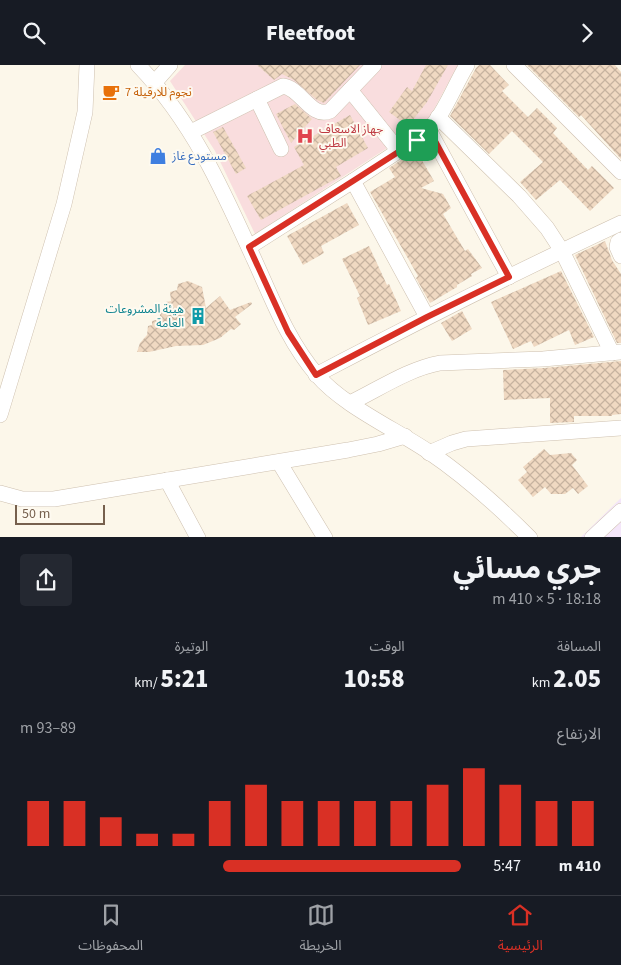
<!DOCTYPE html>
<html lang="ar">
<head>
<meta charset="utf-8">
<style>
	:root { --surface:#171b24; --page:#242831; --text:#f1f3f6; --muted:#9ea1a6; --line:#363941; --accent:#d93025 }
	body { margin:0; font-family:"Source Sans 3","Noto Sans Arabic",sans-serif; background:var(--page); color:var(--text); direction:rtl; height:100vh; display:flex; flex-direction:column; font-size:19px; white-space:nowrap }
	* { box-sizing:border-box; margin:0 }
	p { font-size:16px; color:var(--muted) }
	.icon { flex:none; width:28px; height:28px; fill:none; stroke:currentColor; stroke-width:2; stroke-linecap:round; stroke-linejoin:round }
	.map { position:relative; height:472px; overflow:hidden; direction:ltr }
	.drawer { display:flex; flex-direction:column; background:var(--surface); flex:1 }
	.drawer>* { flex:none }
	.scale { position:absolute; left:15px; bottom:12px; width:90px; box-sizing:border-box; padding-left:5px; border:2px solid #76604d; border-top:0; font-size:14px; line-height:18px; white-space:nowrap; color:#76604d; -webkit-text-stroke:4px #fefaf0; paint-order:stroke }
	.pin { position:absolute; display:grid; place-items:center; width:42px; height:42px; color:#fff; margin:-21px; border-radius:10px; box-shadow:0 2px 8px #0006 }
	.round { display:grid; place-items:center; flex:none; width:52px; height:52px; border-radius:5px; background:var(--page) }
	.overview { display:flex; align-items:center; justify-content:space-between; height:85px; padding:0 20px }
	h1 { font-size:28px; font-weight:800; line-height:38px }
	.stats { display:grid; grid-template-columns:repeat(3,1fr); gap:8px; height:85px; padding:5px 20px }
	.stats div { display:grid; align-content:center }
	.stats b { font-size:25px; font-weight:800 }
	.stats small { font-size:14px; font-weight:400 }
	.stats p { font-size:14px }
	.chart { height:140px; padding:10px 20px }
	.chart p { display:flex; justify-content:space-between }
	.chart svg { width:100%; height:90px; margin-top:5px; stroke:var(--accent); stroke-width:6 }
	ul { padding:0 20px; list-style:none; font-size:16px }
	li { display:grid; grid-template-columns:80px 60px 1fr; align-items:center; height:38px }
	li i { height:12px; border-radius:6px; background:var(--accent) }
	header { display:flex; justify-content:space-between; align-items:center; height:65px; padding:0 20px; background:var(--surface); font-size:22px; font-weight:800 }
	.dock { display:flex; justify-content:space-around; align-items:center; height:70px; border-top:1px solid var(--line); background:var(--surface); font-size:14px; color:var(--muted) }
	.dock a { display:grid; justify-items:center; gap:2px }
	.dock .current { color:var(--accent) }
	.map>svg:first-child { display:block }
	.education { fill:#f4e6f9 }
	.medical { fill:#f9ddde }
	.building { fill:url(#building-cross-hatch) }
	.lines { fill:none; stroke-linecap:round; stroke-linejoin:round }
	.minor-casing { stroke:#cec0af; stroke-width:16 }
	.minor { stroke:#fff; stroke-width:15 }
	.route-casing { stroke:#fff; stroke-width:10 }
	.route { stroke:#d93025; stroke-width:6 }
	.labels { text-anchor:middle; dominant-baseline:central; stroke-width:4; stroke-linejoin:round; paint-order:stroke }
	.food-label { font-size:12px; fill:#c56008; stroke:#fefaf0; text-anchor:start }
	.health-label { font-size:12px; fill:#be3a42; stroke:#fefaf0; text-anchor:start }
	.shop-label { font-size:12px; fill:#366cbe; stroke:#fefaf0; text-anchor:start }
	.culture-label { font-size:12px; fill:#0d838f; stroke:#fefaf0; text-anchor:end }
</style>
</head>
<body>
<header><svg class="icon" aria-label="forward" viewBox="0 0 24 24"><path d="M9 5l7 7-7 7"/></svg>Fleetfoot<svg class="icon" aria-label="search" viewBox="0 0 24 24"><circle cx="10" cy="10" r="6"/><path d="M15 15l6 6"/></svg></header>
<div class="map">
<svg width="621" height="473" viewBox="0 0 621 473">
	<defs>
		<pattern id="building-cross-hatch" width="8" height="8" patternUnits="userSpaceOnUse" patternTransform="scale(1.25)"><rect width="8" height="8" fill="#f0d9c2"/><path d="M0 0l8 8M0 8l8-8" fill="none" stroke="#c7b3a0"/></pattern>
	</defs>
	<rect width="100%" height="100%" fill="#fcf7ea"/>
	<!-- education -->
	<path class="education" d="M621 433V472H581Z"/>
	<!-- medical -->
	<path class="medical" d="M185 0H458L427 57 255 169 215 86 170 16Z"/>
	<!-- building -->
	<g class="building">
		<path d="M257 0H360L324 38 317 35 294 15 282 9 274 15Z"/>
		<path d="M426 0H448L427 37 408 61 389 47 407 22 412 26Z"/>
		<path d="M479 0H490L509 20 502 26 528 52 537 43 557 63 553 68 588 105 592 101 614 123 590 146 560 115 536 135 520 117 543 97 512 66 489 89 450 51 476 3Z"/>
		<path d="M527 0H615L621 7V94L581 50 579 52Z"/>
		<path d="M295 39 312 54 291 78 276 49Z"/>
		<path d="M350 50 368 83 336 102 341 111 261 155 247 131 304 100 294 82Z"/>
		<path d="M223 62 246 103 236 109 213 67Z"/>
		<path d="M416 85 434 116 421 123 443 129 451 143 443 149 465 186 468 184 482 203 471 209 472 211 457 220V222L430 238 416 213 418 211 370 127 395 112 389 103Z"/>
		<path d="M347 138 359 160 321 181 324 188 303 200 287 171Z"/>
		<path d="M605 176 612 195 621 209V278H617L575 190Z"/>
		<path d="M369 181 387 220 389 219 401 246 368 260 357 233 360 231 342 194Z"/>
		<path d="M561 206 594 272 575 280 569 265 534 282 531 276 513 284 491 237Z"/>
		<path d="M188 216 202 222 206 243 220 231 230 245 251 237 252 239 235 252 241 259 234 265 231 264 220 273 203 280 176 281 149 287H137L140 278 147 270 148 261 152 260V256L160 254V247L165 246 166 237 171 236 170 227 177 225 178 219Z"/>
		<path d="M462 246 472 264 452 276 441 258Z"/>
		<path d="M621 296V349L612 350V351H574V357L550 358V333L504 335 503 305 544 303Z"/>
		<path d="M544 384 550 390 571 388 577 395 572 400 588 421 578 429 573 423 565 429H551L545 422 533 432 518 415 527 407 523 402Z"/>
	</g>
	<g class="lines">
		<!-- minor casing -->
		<g class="minor-casing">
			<g id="minor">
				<path d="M138 0C192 56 222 123 254 194 272 233 288 277 317 310 342 340 395 364 429 387 466 412 498 441 530 473"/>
				<path d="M514 0 621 107"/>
				<path d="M155 17 170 0"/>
				<path d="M350 25 399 86"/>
				<path d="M257 34 281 84"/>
				<path d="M438 52 519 131 547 163 562 186 612 288"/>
				<path d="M429 65 509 212"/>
				<path d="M191 67 283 21C301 23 311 54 330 46L374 0"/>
				<path d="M353 116 427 252"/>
				<path d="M621 175 618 177 617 182 621 191"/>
				<path d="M249 182 353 116 424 69C443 53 454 21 467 0"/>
				<path d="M316 310C417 257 518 206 621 158"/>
				<path d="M350 338C379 324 408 304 440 298L543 294 620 287"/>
				<path d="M0 350 64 139 85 47 87 0"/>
				<path d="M429 388 452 378 466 374 621 363"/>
				<path d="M279 397 325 473"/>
				<path d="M167 415 198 473"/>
				<path d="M0 428 22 434H54L348 385 378 379 405 371"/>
				<path d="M592 473 621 446"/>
			</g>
		</g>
		<!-- minor -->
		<use href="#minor" class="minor"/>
	</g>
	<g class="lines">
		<!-- route casing -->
		<g class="route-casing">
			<path id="route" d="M429 65 509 212 427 252 316 310 288 267 249 182 353 116 417 75Z"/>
		</g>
		<!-- route -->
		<use href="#route" class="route"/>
	</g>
	<!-- icons -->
	<defs>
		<g id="cafe-bare" transform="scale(1.35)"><path d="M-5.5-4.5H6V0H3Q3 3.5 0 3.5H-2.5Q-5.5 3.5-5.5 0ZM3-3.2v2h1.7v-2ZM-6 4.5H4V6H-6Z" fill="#e8710a" stroke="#fefaf0" stroke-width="2.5" paint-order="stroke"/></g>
		<g id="hospital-bare" transform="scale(1.35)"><path d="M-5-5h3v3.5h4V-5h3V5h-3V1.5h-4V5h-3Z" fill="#e0444e" stroke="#fefaf0" stroke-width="2.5" paint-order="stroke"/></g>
		<g id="shop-bare" transform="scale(1.35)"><path d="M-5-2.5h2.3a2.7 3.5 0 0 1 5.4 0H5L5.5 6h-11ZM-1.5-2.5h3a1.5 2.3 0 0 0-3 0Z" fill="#3f7fe0" stroke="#fefaf0" stroke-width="2.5" paint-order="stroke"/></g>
		<g id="building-bare" transform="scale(1.35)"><path d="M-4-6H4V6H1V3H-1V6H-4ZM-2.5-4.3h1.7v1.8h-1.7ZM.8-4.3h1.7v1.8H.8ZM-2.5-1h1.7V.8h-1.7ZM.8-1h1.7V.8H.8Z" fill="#0f9aa8" stroke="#fefaf0" stroke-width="2.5" paint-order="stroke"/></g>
	</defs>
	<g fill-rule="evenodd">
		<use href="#cafe-bare" x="111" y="27"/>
		<use href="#hospital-bare" x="305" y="71"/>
		<use href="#shop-bare" x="158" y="91"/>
		<use href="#building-bare" x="198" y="251"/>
	</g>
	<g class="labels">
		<!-- food labels -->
		<g class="food-label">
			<text x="125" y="27">7 نجوم للارقيلة</text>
		</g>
		<!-- health labels -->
		<g class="health-label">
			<text x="319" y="64">جهاز الاسعاف<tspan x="319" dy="14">الطبي</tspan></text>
		</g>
		<!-- shop labels -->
		<g class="shop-label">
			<text x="172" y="91">مستودع غاز</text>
		</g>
		<!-- culture labels -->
		<g class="culture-label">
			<text x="184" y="244">هيئة المشروعات<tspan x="184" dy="14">العامة</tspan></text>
		</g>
	</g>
</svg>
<div class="scale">50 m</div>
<div class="pin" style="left:417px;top:75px;background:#1e9e55"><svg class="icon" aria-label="arrive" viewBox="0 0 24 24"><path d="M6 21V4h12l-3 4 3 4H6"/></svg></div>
</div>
<section class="drawer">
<div class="overview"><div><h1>جري مسائي</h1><p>18:18 · 5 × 410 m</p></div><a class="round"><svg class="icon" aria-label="share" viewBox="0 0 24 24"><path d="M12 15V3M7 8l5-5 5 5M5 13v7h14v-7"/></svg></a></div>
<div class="stats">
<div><p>المسافة</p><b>2.05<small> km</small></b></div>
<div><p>الوقت</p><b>10:58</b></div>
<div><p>الوتيرة</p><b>5:21<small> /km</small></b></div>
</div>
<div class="chart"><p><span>الارتفاع</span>89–93 m</p>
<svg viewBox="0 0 160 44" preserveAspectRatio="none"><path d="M5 44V22M15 44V22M25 44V30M35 44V38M45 44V38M55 44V22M65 44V14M75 44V22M85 44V22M95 44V22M105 44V22M115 44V14M125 44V6M135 44V14M145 44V22M155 44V22"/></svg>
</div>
<ul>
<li><b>410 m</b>5:47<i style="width:54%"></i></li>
</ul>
</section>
<nav class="dock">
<a class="current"><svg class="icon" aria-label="home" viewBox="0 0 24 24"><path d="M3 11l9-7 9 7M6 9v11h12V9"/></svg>الرئيسية</a>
<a><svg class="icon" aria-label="map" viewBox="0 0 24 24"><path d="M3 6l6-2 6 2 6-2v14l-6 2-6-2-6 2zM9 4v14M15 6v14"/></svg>الخريطة</a>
<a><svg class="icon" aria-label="saved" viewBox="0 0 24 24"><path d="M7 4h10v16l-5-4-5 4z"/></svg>المحفوظات</a>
</nav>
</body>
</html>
